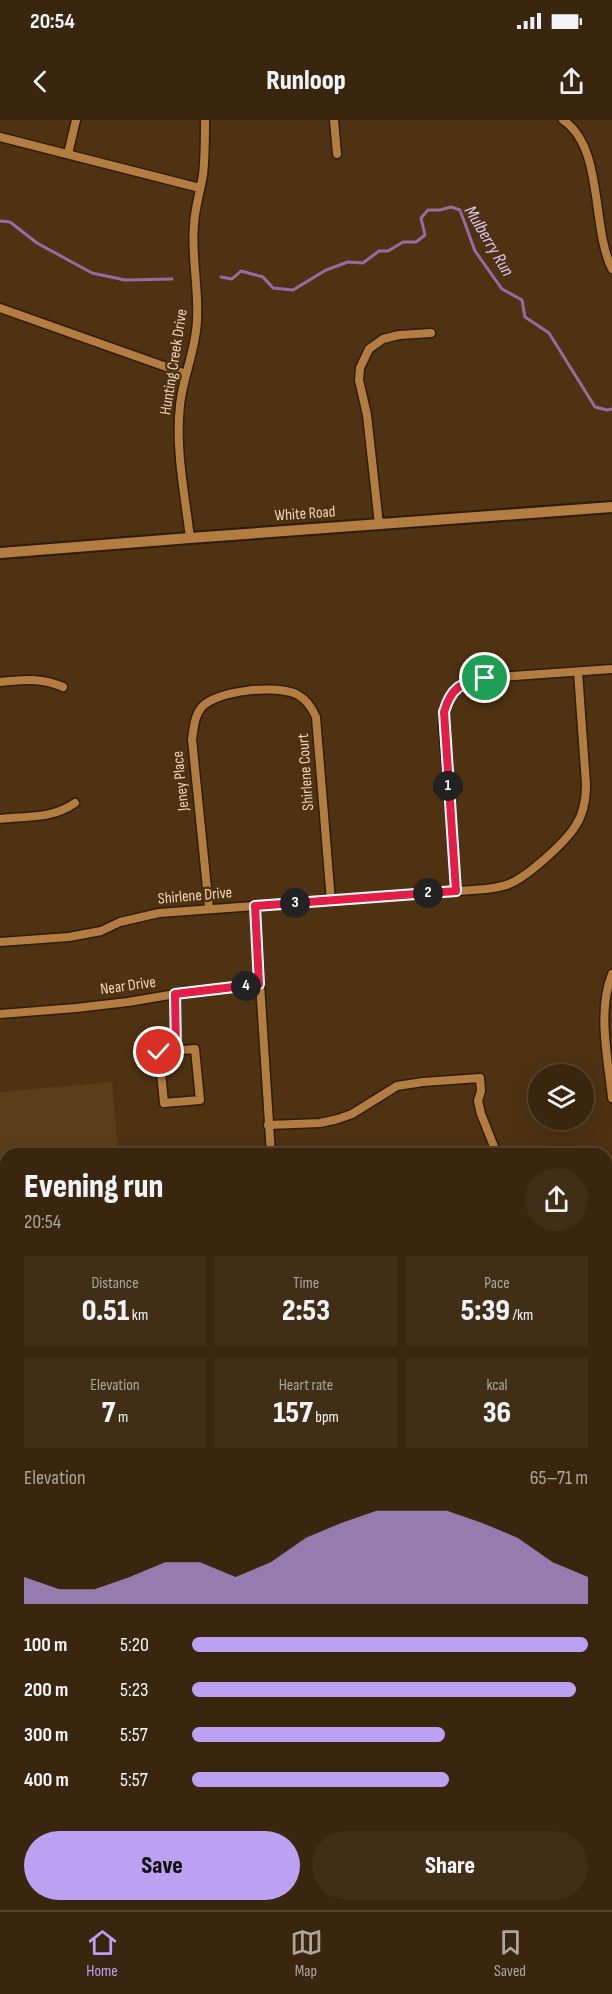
<!DOCTYPE html>
<html lang="en">
<head>
<meta charset="utf-8">
<style>
	:root { --surface:#3a260e; --page:#412e17; --text:#f1f3f6; --muted:#aba59e; --line:#54432e; --accent:#bca0f2 }
	body { margin:0; font-family:"Sofia Sans Condensed",sans-serif; background:var(--page); color:var(--text); height:100vh; display:flex; flex-direction:column; font-size:22px; white-space:nowrap }
	* { box-sizing:border-box; margin:0 }
	p { font-size:20px; color:var(--muted) }
	.icon { flex:none; width:33px; height:33px; fill:none; stroke:currentColor; stroke-width:2; stroke-linecap:round; stroke-linejoin:round }
	.map { position:relative; flex:1; overflow:hidden }
	.panel { position:absolute; left:0px; top:1028px; width:612px; height:764px; display:flex; flex-direction:column; background:var(--surface); border-radius:18px 18px 0 0; box-shadow:0 6px 24px #0002,0 0 0 2px var(--line) }
	.panel>* { flex:none }
	.buttons { position:absolute; left:528px; top:944px; display:grid; gap:12px }
	.buttons a { display:grid; place-items:center; width:66px; height:66px; border-radius:50%; background:var(--surface); box-shadow:0 6px 24px #0002,0 0 0 2px var(--line); font-size:30px }
	.pin { position:absolute; display:grid; place-items:center; width:51px; height:51px; color:#fff; margin:-26px; border:3px solid #fff; border-radius:50%; box-shadow:0 2px 6px #0007 }
	.km { position:absolute; width:30px; height:30px; margin:-15px; border-radius:50%; background:#222; color:#fff; font-size:16px; line-height:30px; text-align:center }
	.round { display:grid; place-items:center; flex:none; width:63px; height:63px; border-radius:32px; background:var(--page) }
	.headline { display:flex; align-items:center; justify-content:space-between; height:102px; padding:0 24px }
	h1 { font-size:33px; font-weight:800; line-height:45px }
	.metrics { display:grid; grid-template-columns:repeat(3,1fr); gap:9px; height:102px; padding:6px 24px }
	.metrics div { display:grid; align-content:center; border-radius:0px; background:var(--page); text-align:center }
	.metrics b { font-size:30px; font-weight:800 }
	.metrics small { font-size:16px; font-weight:400 }
	.metrics p { font-size:16px }
	.chart { height:168px; padding:12px 24px }
	.chart p { display:flex; justify-content:space-between }
	.chart svg { width:100%; height:108px; margin-top:6px; fill:var(--accent); opacity:.7 }
	.button { display:flex; gap:12px; margin-top:auto; padding:12px 24px }
	.button a { flex:1; height:69px; border-radius:36px; background:var(--accent); color:#111; font-size:24px; font-weight:800; line-height:69px; text-align:center }
	.button a+a { background:var(--page); color:var(--text) }
	ul { padding:0 24px; list-style:none; font-size:20px }
	li { display:grid; grid-template-columns:96px 72px 1fr; align-items:center; height:45px }
	li i { height:15px; border-radius:8px; background:var(--accent) }
	.status { display:flex; justify-content:space-between; align-items:center; height:42px; padding:0 30px; background:var(--surface); direction:ltr }
	.status svg { height:16px; fill:currentColor }
	header { display:flex; justify-content:space-between; align-items:center; height:78px; padding:0 24px; background:var(--surface); font-size:27px; font-weight:800 }
	.dock { display:flex; justify-content:space-around; align-items:center; height:84px; border-top:2px solid var(--line); background:var(--surface); font-size:16px; color:var(--muted) }
	.dock a { display:grid; justify-items:center; gap:3px }
	.dock .active { color:var(--accent) }
	.map>svg:first-child { display:block }
	.built { fill:#5c3d19 }
	.lines { fill:none; stroke-linecap:round; stroke-linejoin:round }
	.stream { stroke:#966ba1; stroke-width:3 }
	.minor-casing { stroke:#2d1c09; stroke-width:11 }
	.tertiary-casing { stroke:#2d1c09; stroke-width:14 }
	.secondary-casing { stroke:#2d1c09; stroke-width:15 }
	.minor { stroke:#b37d42; stroke-width:8 }
	.tertiary { stroke:#b37d42; stroke-width:10 }
	.secondary { stroke:#c68844; stroke-width:12 }
	.route-casing { stroke:#fff; stroke-width:12 }
	.route { stroke:#e11d48; stroke-width:8 }
	.labels { text-anchor:middle; dominant-baseline:central; stroke-width:5; stroke-linejoin:round; paint-order:stroke }
	.street-label { font-size:16px; fill:#f2d5b8; stroke:#4e3212 }
	.water-label { font-size:18px; font-style:italic; fill:#ddc6f6; stroke:#4e3212 }
</style>
</head>
<body>
<div class="status"><b>20:54</b><svg viewBox="0 0 49 12"><path d="M0 12V9h3v3zM5 12V6h3v6zM10 12V3h3v9zM15 12V0h3v12zM26 1h20v11H26zM47 4h2v5h-2z"/></svg></div>
<header><svg class="icon" aria-label="back" viewBox="0 0 24 24"><path d="M15 5l-7 7 7 7"/></svg>Runloop<svg class="icon" aria-label="share" viewBox="0 0 24 24"><path d="M12 15V3M7 8l5-5 5 5M5 13v7h14v-7"/></svg></header>
<div class="map">
<svg width="612" height="1790" viewBox="0 0 612 1790">
	<rect width="100%" height="100%" fill="#4e3212"/>
	<!-- built -->
	<g class="built">
		<path d="M112 962 118 1033 6 1034V1324L0 1325V972Z"/>
		<path d="M606 1499 612 1502V1790H471L470 1785H606Z"/>
		<path d="M0 1536 6 1549V1628L0 1629Z"/>
	</g>
	<g class="lines">
		<!-- stream -->
		<g class="stream">
			<path d="M0 101 10 102 37 123 92 153 125 160 172 159"/>
			<path d="M221 157 232 159 241 151 263 157 273 168 293 170 326 150 348 142 363 143 379 131H388L403 122H416L425 115 421 98 428 90H440L451 87 460 90 475 131 502 169 522 180 525 197 549 213 595 287 607 290 612 289"/>
			<path d="M0 1443 6 1446"/>
			<path d="M450 1785 452 1790"/>
		</g>
		<!-- minor casing -->
		<g class="minor-casing">
			<g id="minor">
				<path d="M334 0 337 34"/>
				<path d="M563 0C604 27 591 107 612 149"/>
				<path d="M0 17 200 68"/>
				<path d="M68 34 76 0"/>
				<path d="M0 188 186 254"/>
				<path d="M379 404 367 295 359 260 360 248 369 229 383 219 399 215 431 213"/>
				<path d="M190 418C185 375 175 329 180 285 183 256 196 230 197 200 199 168 191 137 194 104 195 88 200 72 203 55 205 37 205 18 205 0"/>
				<path d="M0 562C24 560 41 557 63 567"/>
				<path d="M0 699C28 696 52 699 75 683"/>
				<path d="M456 771 443 604C445 574 456 563 485 558L612 549"/>
				<path d="M255 786 271 1034"/>
				<path d="M209 788 192 619C194 608 194 597 201 588 216 570 278 564 298 575 307 580 312 588 316 597L331 781"/>
				<path d="M0 822 69 817 101 811 120 802 159 793 486 769C494 768 502 767 509 764 527 757 566 722 576 705 584 693 586 678 586 664L578 552"/>
				<path d="M612 854C597 892 608 938 612 978"/>
				<path d="M175 874 176 931"/>
				<path d="M0 894 76 888 128 882 187 872 259 864"/>
				<path d="M195 929 200 980 164 983 159 932Z"/>
				<path d="M268 1005 320 1003 338 999 352 994 397 966 423 962 480 958 481 971 478 981 481 994 497 1034"/>
				<path d="M258 1790 369 1786"/>
			</g>
		</g>
		<!-- tertiary casing -->
		<g class="tertiary-casing">
			<g id="tertiary">
				<path d="M0 433 190 418 612 387"/>
				<path d="M606 1310H612"/>
			</g>
		</g>
		<!-- secondary casing -->
		<g class="secondary-casing">
			<g id="secondary">
				<path d="M0 1348H6"/>
				<path d="M606 1473 612 1477"/>
			</g>
		</g>
		<!-- minor -->
		<use href="#minor" class="minor"/>
		<!-- tertiary -->
		<use href="#tertiary" class="tertiary"/>
		<!-- secondary -->
		<use href="#secondary" class="secondary"/>
	</g>
	<g class="lines">
		<!-- route casing -->
		<g class="route-casing">
			<path id="route" d="M159 932 176 931 175 874 259 864 255 786 456 771 444 592C451 568 461 562 485 558"/>
		</g>
		<!-- route -->
		<use href="#route" class="route"/>
	</g>
	<g class="labels">
		<!-- street labels -->
		<g class="street-label">
			<text transform="translate(174 242) rotate(-81)">Hunting Creek Drive</text>
			<text transform="translate(305 394) rotate(-4)">White Road</text>
			<text transform="translate(306 652) rotate(-94)">Shirlene Court</text>
			<text transform="translate(181 661) rotate(-96)">Jeney Place</text>
			<text transform="translate(195 776) rotate(-5)">Shirlene Drive</text>
			<text transform="translate(128 866) rotate(-8)">Near Drive</text>
		</g>
		<!-- water labels -->
		<g class="water-label">
			<text transform="translate(489 121) rotate(59)">Mulberry Run</text>
		</g>
	</g>
</svg>
<div class="buttons">
<a><svg class="icon" aria-label="layers" viewBox="0 0 24 24"><path d="M12 4l9 5-9 5-9-5zM3 14l9 5 9-5"/></svg></a>
</div>
<div class="pin" style="left:485px;top:558px;background:#1e9e55"><svg class="icon" aria-label="arrive" viewBox="0 0 24 24"><path d="M6 21V4h12l-3 4 3 4H6"/></svg></div>
<div class="pin" style="left:159px;top:932px;background:#d93025"><svg class="icon" aria-label="check" viewBox="0 0 24 24"><path d="M5 12l5 5 9-10"/></svg></div>
<b class="km" style="left:448px;top:666px">1</b>
<b class="km" style="left:428px;top:773px">2</b>
<b class="km" style="left:295px;top:783px">3</b>
<b class="km" style="left:246px;top:866px">4</b>
<section class="panel">
<div class="headline"><div><h1>Evening run</h1><p>20:54</p></div><a class="round"><svg class="icon" aria-label="share" viewBox="0 0 24 24"><path d="M12 15V3M7 8l5-5 5 5M5 13v7h14v-7"/></svg></a></div>
<div class="metrics">
<div><p>Distance</p><b>0.51<small> km</small></b></div>
<div><p>Time</p><b>2:53</b></div>
<div><p>Pace</p><b>5:39<small> /km</small></b></div>
</div>
<div class="metrics">
<div><p>Elevation</p><b>7<small> m</small></b></div>
<div><p>Heart rate</p><b>157<small> bpm</small></b></div>
<div><p>kcal</p><b>36</b></div>
</div>
<div class="chart"><p><span>Elevation</span>65–71 m</p>
<svg viewBox="0 0 160 44" preserveAspectRatio="none"><path d="M0 44V33L10 38L20 38L30 33L40 27L50 27L60 33L70 27L80 17L90 11L100 6L110 6L120 6L130 11L140 17L150 27L160 33V44z"/></svg>
</div>
<ul>
<li><b>100 m</b>5:20<i style="width:100%"></i></li>
<li><b>200 m</b>5:23<i style="width:97%"></i></li>
<li><b>300 m</b>5:57<i style="width:64%"></i></li>
<li><b>400 m</b>5:57<i style="width:65%"></i></li>
</ul>
<div class="button"><a>Save</a><a>Share</a></div>
</section>
</div>
<nav class="dock">
<a class="active"><svg class="icon" aria-label="home" viewBox="0 0 24 24"><path d="M3 11l9-7 9 7M6 9v11h12V9"/></svg>Home</a>
<a><svg class="icon" aria-label="map" viewBox="0 0 24 24"><path d="M3 6l6-2 6 2 6-2v14l-6 2-6-2-6 2zM9 4v14M15 6v14"/></svg>Map</a>
<a><svg class="icon" aria-label="saved" viewBox="0 0 24 24"><path d="M7 4h10v16l-5-4-5 4z"/></svg>Saved</a>
</nav>
</body>
</html>
